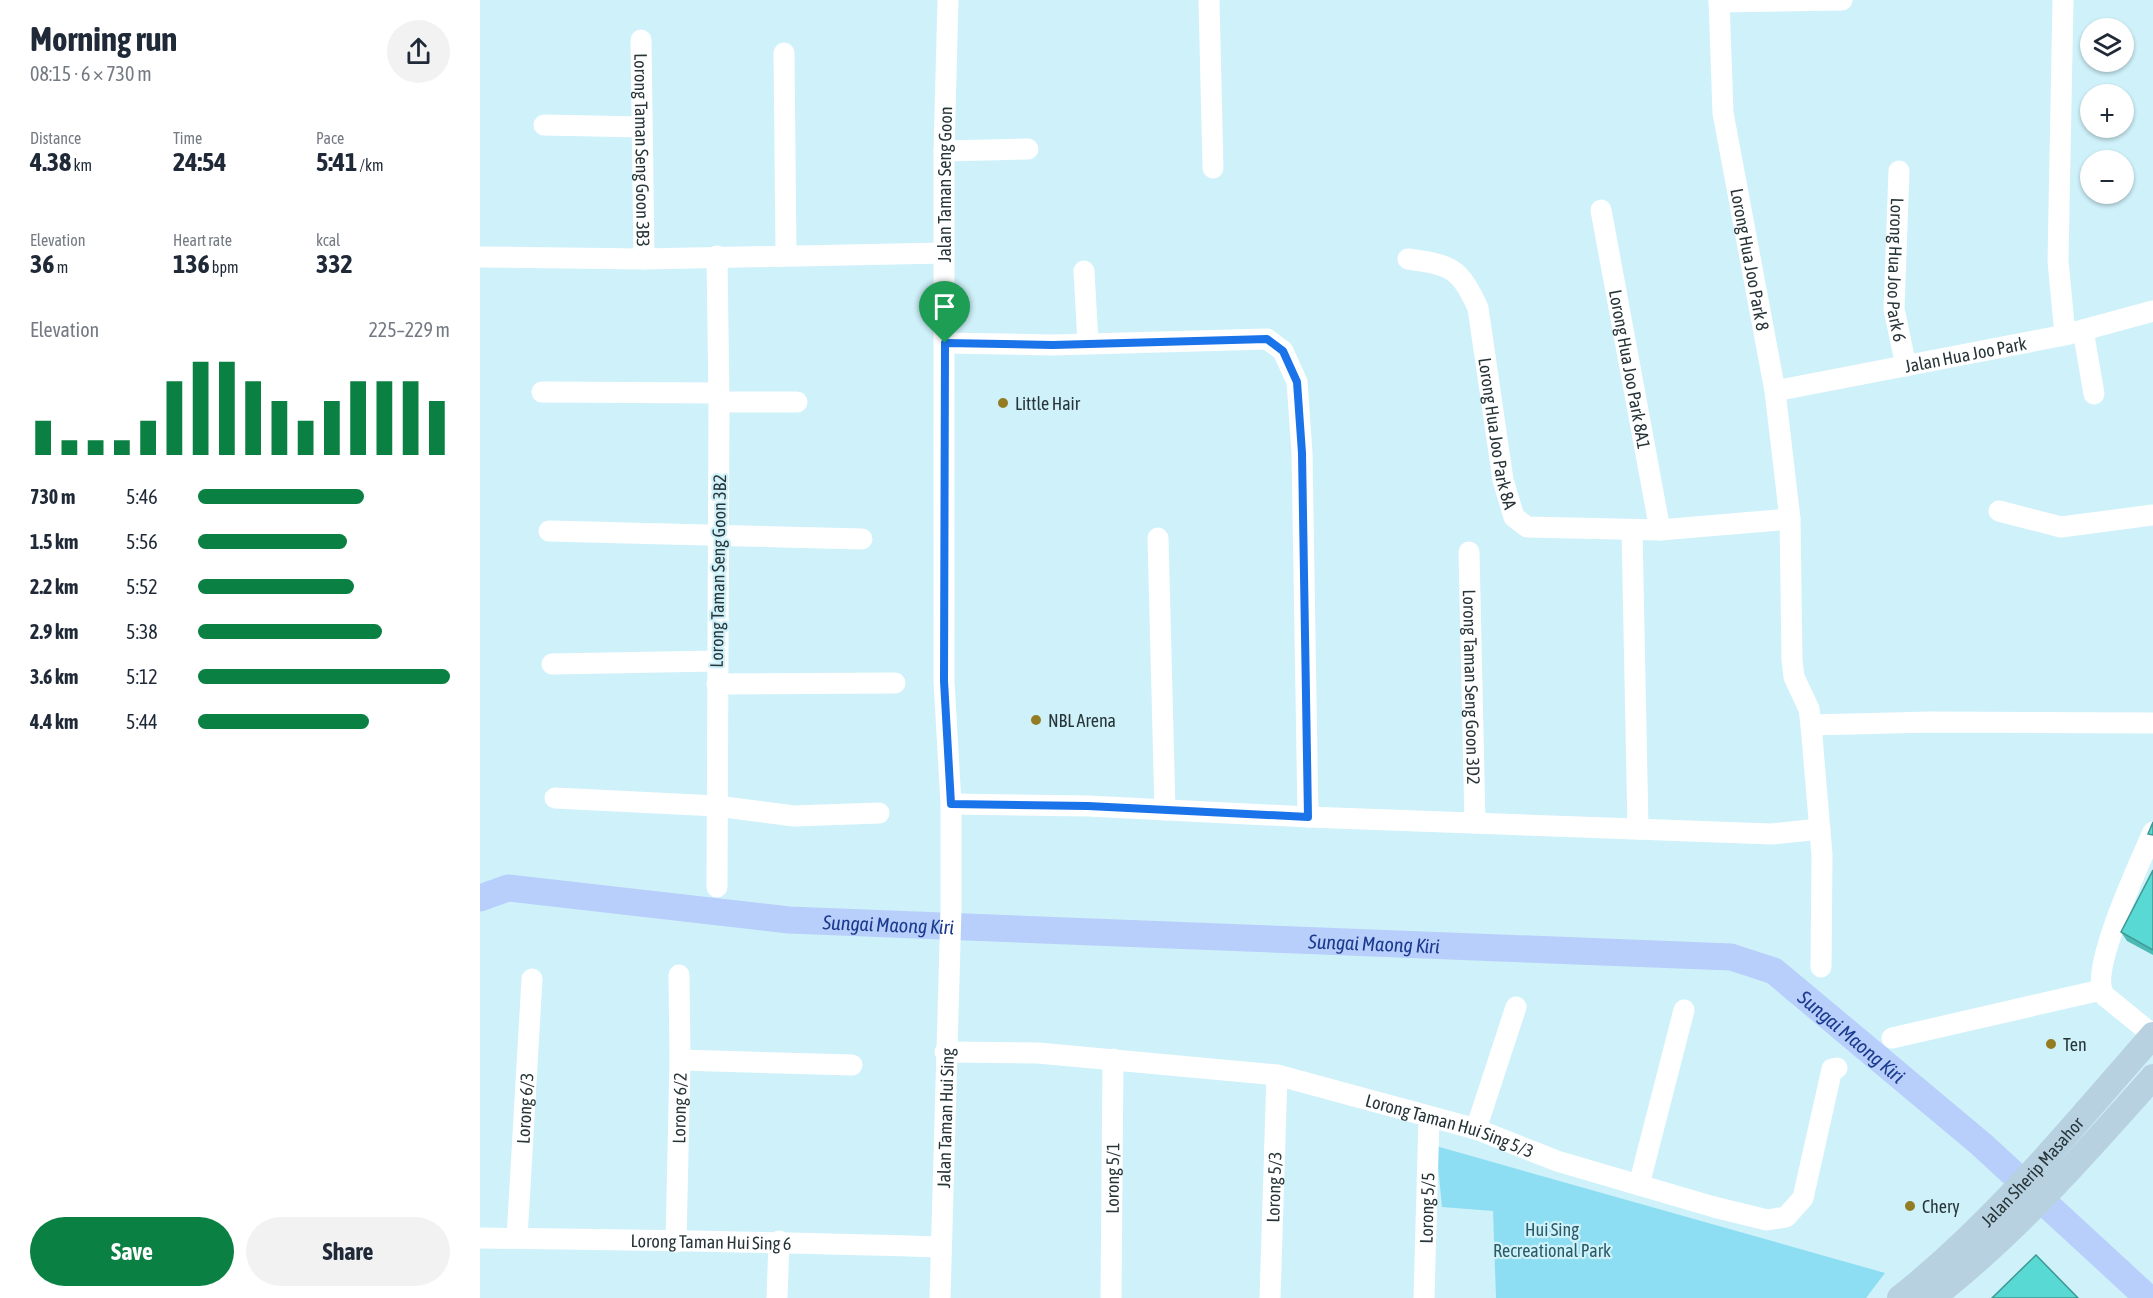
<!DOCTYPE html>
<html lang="en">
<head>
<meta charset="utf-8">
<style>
	:root { --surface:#fff; --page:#f2f2f3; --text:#1f2937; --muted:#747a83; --accent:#0b8043 }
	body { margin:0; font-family:"Asap Condensed",sans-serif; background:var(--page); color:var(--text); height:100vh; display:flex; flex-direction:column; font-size:22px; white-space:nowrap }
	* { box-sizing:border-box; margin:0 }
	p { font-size:20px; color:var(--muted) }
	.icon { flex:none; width:33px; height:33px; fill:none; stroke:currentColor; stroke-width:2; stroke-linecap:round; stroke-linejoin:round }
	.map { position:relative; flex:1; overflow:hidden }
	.sheet { display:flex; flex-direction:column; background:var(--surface); width:480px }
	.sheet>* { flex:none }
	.controls { position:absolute; left:1600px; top:18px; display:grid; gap:12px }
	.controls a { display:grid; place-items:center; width:54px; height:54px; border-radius:50%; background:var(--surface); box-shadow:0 2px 4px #0004; font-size:30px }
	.pin { position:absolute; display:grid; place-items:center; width:51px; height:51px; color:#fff; margin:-62px -26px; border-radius:50% 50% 50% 0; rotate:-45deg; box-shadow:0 0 6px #0007 }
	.pin .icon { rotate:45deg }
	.round { display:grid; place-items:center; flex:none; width:63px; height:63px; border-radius:32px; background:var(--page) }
	.head { display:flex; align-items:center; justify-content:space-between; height:102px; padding:0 30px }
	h1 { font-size:33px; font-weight:700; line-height:45px }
	.metrics { display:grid; grid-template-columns:repeat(3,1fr); gap:9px; height:102px; padding:6px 30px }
	.metrics div { display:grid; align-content:center }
	.metrics b { font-size:26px; font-weight:700 }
	.metrics small { font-size:16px; font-weight:400 }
	.metrics p { font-size:16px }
	.chart { height:168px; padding:12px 30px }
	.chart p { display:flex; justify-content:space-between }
	.chart svg { width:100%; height:108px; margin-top:6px; stroke:var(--accent); stroke-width:6 }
	.cta { display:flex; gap:12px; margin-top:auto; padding:12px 30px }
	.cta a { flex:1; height:69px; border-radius:36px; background:var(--accent); color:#fff; font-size:24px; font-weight:700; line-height:69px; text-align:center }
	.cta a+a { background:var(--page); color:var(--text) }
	ul { padding:0 30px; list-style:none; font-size:20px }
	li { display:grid; grid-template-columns:96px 72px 1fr; align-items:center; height:45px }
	li i { height:15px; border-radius:8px; background:var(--accent) }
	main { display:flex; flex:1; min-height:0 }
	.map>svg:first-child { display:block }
	.green { fill:#8ddef2 }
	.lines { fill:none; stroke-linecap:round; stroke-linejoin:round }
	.river { stroke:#b8cefb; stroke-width:27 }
	.minor { stroke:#fff; stroke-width:21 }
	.major { stroke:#b7d1e1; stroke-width:26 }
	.wall { fill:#4cbbb5 }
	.building { fill:#58d9d3; stroke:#3e9894; stroke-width:1.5 }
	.route-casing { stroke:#fff; stroke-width:12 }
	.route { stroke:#1a73e8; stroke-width:8 }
	.poi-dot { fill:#947c23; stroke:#cff1fa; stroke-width:2 }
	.labels { text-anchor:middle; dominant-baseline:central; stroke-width:4.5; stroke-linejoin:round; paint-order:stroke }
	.street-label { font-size:18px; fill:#283538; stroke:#cff1fa }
	.poi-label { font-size:18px; fill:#283538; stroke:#cff1fa; text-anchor:start }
	.park-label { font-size:18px; fill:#295b67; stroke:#cff1fa }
	.water-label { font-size:20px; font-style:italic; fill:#1b3a8d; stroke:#cff1fa }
</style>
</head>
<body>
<main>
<section class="sheet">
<div class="head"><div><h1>Morning run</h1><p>08:15 · 6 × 730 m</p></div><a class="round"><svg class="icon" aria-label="share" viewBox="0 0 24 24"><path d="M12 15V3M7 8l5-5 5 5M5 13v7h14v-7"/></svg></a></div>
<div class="metrics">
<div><p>Distance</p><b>4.38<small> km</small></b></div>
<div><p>Time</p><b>24:54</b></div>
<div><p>Pace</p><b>5:41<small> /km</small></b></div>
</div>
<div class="metrics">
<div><p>Elevation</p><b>36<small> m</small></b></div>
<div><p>Heart rate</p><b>136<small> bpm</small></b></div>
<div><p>kcal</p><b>332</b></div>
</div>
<div class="chart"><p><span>Elevation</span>225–229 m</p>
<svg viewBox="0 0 160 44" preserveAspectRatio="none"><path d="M5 44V30M15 44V38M25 44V38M35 44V38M45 44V30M55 44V14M65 44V6M75 44V6M85 44V14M95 44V22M105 44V30M115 44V22M125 44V14M135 44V14M145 44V14M155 44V22"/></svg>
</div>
<ul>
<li><b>730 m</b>5:46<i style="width:66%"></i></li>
<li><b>1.5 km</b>5:56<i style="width:59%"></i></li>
<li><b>2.2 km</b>5:52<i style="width:62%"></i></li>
<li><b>2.9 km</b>5:38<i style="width:73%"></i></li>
<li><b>3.6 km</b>5:12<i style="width:100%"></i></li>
<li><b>4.4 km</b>5:44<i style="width:68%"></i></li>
</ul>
<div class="cta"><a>Save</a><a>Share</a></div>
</section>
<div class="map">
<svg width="1673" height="1298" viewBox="0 0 1673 1298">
	<rect width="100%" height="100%" fill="#cff1fa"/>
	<!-- green -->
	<path class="green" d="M956 1146 1405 1273 1386 1298H1016L1013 1211 962 1207Z"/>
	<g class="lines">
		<!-- river -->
		<path class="river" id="s1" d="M0 898 28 888 309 920 1251 957 1294 971 1501 1144 1668 1298"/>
		<!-- minor -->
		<g class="minor">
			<path d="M729 0 733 168"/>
			<path id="s2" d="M1239 0 1243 113 1295 391 1310 519 1312 660 1314 677 1329 709 1331 725 1342 855 1341 967"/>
			<path d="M1583 0 1578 261 1585 335"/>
			<path d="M1239 2 1362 0"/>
			<path id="s3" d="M161 40 164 259"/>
			<path d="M304 53 306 254"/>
			<path d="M64 125 162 127"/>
			<path d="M464 151 548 149"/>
			<path id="s4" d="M1419 171 1414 309 1426 366"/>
			<path id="s5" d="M1121 210 1180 530"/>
			<path d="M237 256 239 402 237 887"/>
			<path d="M0 257 164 259 464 253"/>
			<path id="s6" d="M928 259C971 265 979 267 998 308L1023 480 1034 517 1047 527 1180 530 1310 519"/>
			<path d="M604 271 608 343"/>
			<path d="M1603 330 1614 394"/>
			<path d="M465 343 573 345 787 339 803 351 817 382 822 453 828 817"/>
			<path id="s7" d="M1295 391 1585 335 1673 311"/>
			<path d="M62 392 239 393"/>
			<path d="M239 402H317"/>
			<path d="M1519 511 1581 527 1673 515"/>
			<path d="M1152 530 1158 829"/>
			<path d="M69 531 382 539"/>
			<path d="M678 538 685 810"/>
			<path id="s8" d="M989 552 995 823"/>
			<path d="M72 664 237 661"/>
			<path d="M237 684 415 683"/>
			<path d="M1331 725 1451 722 1673 723"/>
			<path d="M75 798 237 806 314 816 399 813"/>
			<path d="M471 804 608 806 828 817 1292 834 1340 829"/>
			<path d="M1673 832C1661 860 1607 973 1625 996L1673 1035"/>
			<path d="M1412 1038 1621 990"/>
			<path id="s9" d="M465 1052 558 1053 797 1075 996 1129 1077 1161 1234 1207 1287 1220 1306 1217 1323 1198 1352 1069 1357 1068"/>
			<path d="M200 1060 372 1065"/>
			<path d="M996 1129 1036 1007"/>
			<path d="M1159 1185 1204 1010"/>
			<path id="s10" d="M0 1238C153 1240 307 1242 460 1247"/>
			<path id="s11" d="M37 1238 52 979"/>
			<path id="s12" d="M196 1242 200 1060 199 975"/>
			<path d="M297 1298 299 1241"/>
			<path id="s13" d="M460 1298 471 908V804L464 681V151L468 0"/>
			<path id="s14" d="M631 1298 633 1059"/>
			<path id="s15" d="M790 1298 797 1075"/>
			<path id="s16" d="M944 1298 949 1118"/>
		</g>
		<!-- major -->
		<g class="major">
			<path id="s17" d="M1420 1298C1515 1223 1593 1126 1673 1035"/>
			<path d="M1452 1298C1534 1234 1604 1155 1673 1077"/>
		</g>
	</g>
	<!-- wall -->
	<path class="wall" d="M1673 870V955L1647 941 1641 932Z"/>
	<!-- building -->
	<g class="building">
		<path d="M1673 822V835L1668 834Z"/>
		<path d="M1673 870V950L1641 932Z"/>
		<path d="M1556 1255 1598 1298H1512Z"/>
	</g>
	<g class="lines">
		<!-- route casing -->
		<g class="route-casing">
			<path id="route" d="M787 339 803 351 817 382 822 453 828 817 608 806 471 804 464 681 465 343 573 345Z"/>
		</g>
		<!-- route -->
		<use href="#route" class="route"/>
	</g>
	<!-- markers -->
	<g class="poi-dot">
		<circle cx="523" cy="403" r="6"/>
		<circle cx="556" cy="720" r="6"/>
		<circle cx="1571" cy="1044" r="6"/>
		<circle cx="1430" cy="1206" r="6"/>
	</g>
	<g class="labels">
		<!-- street labels -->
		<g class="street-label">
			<text stroke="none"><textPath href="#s3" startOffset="110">Lorong Taman Seng Goon 3B3</textPath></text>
			<text stroke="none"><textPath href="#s13" startOffset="1114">Jalan Taman Seng Goon</textPath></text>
			<text stroke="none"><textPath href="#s2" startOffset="262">Lorong Hua Joo Park 8</textPath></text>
			<text stroke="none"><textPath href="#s4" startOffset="99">Lorong Hua Joo Park 6</textPath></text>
			<text stroke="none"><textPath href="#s7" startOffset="194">Jalan Hua Joo Park</textPath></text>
			<text stroke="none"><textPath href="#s5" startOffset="162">Lorong Hua Joo Park 8A1</textPath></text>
			<text stroke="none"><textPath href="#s6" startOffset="219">Lorong Hua Joo Park 8A</textPath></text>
			<text transform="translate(238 571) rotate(-89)">Lorong Taman Seng Goon 3B2</text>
			<text stroke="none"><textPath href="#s8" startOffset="135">Lorong Taman Seng Goon 3D2</textPath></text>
			<text stroke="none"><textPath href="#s11" startOffset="130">Lorong 6/3</textPath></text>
			<text stroke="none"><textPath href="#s12" startOffset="134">Lorong 6/2</textPath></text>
			<text stroke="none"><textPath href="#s13" startOffset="180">Jalan Taman Hui Sing</textPath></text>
			<text stroke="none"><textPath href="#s9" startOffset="513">Lorong Taman Hui Sing 5/3</textPath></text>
			<text stroke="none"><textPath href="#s17" startOffset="183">Jalan Sherip Masahor</textPath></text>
			<text stroke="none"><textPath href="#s14" startOffset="120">Lorong 5/1</textPath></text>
			<text stroke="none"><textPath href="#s15" startOffset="111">Lorong 5/3</textPath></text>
			<text stroke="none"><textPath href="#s16" startOffset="90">Lorong 5/5</textPath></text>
			<text stroke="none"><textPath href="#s10" startOffset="231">Lorong Taman Hui Sing 6</textPath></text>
		</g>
		<!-- poi labels -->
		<g class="poi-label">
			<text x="535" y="403">Little Hair</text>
			<text x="568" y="720">NBL Arena</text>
			<text x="1583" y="1044">Ten</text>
			<text x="1442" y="1206">Chery</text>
		</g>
		<!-- park labels -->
		<g class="park-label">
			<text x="1072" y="1229">Hui Sing<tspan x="1072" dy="21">Recreational Park</tspan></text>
		</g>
		<!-- water labels -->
		<g class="water-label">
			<text stroke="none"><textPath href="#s1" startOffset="412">Sungai Maong Kiri</textPath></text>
			<text stroke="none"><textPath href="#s1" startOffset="898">Sungai Maong Kiri</textPath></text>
			<text stroke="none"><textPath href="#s1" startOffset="1402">Sungai Maong Kiri</textPath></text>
		</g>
	</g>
</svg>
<div class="controls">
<a><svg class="icon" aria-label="layers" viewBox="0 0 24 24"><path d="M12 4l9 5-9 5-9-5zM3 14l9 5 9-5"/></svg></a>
<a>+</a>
<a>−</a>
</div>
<div class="pin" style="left:465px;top:343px;background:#1e9e55"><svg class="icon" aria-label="arrive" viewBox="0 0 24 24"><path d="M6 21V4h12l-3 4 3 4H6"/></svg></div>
</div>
</main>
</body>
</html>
